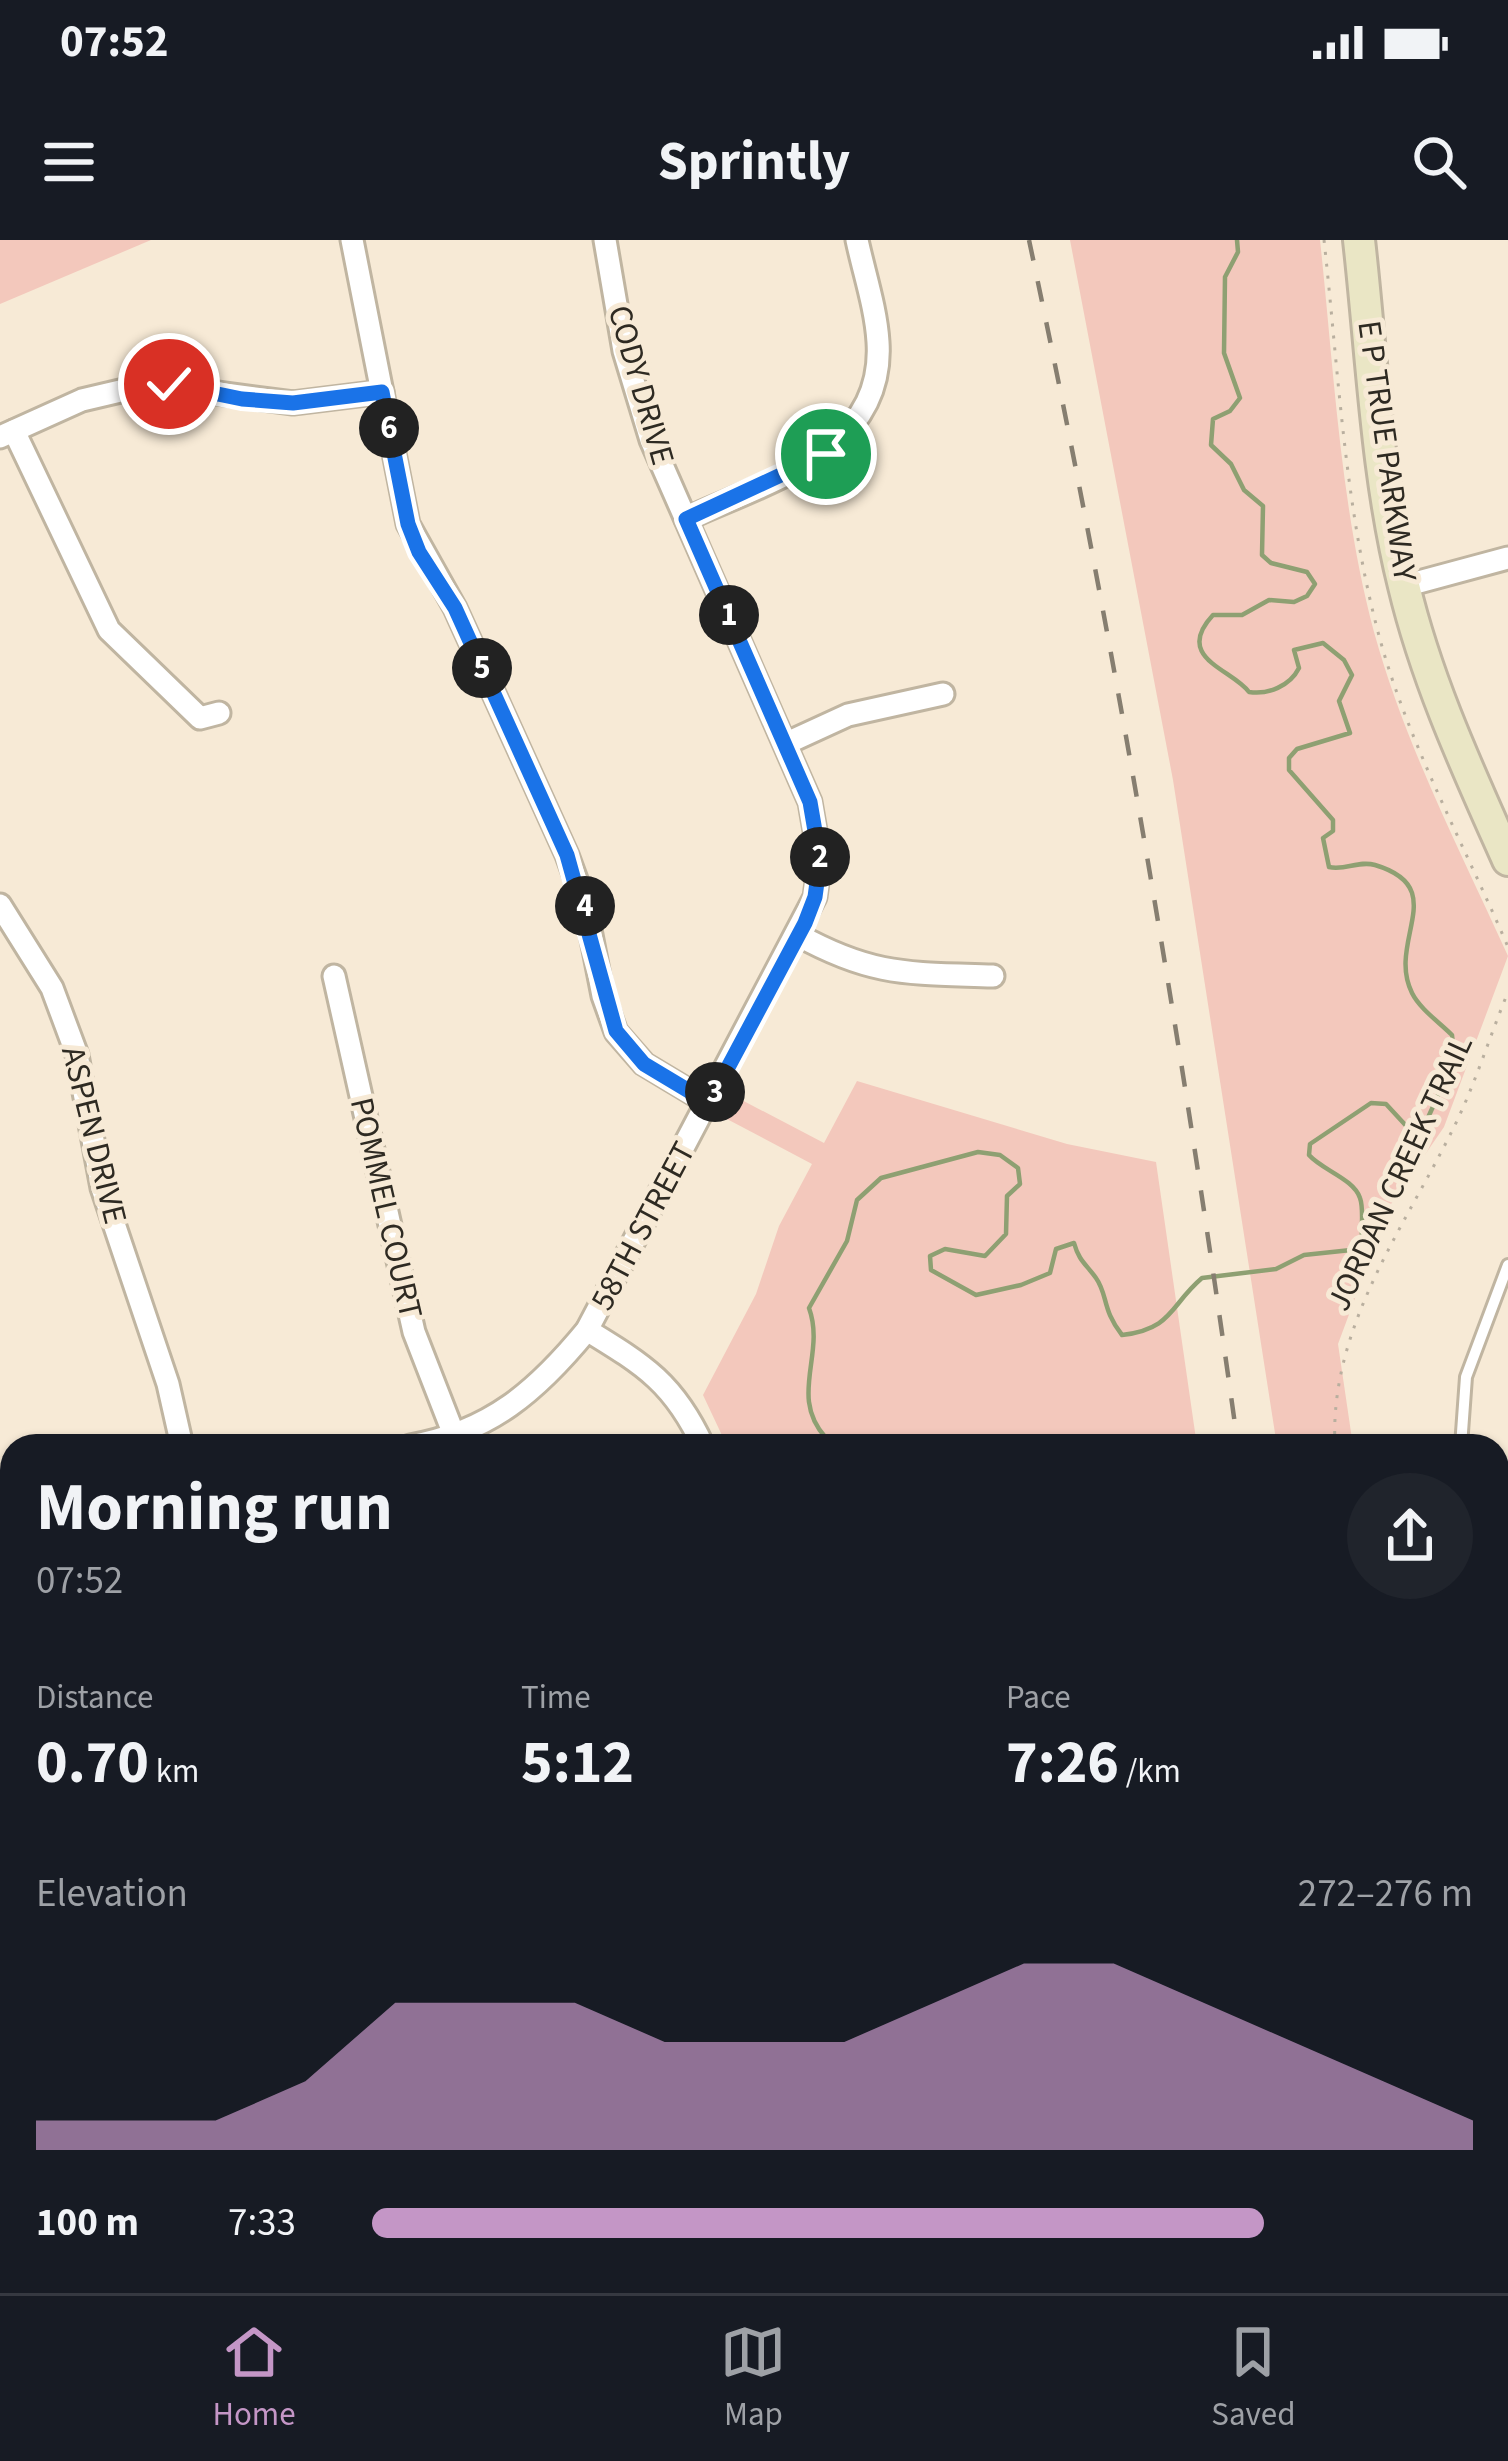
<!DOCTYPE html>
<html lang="en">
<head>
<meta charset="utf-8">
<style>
	:root { --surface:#171b24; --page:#20242c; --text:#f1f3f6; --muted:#9ea1a6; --line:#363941; --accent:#c496c6 }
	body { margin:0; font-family:"Source Sans 3",sans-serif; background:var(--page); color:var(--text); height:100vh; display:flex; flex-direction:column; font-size:45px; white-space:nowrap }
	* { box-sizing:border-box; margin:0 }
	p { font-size:39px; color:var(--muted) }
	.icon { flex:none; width:66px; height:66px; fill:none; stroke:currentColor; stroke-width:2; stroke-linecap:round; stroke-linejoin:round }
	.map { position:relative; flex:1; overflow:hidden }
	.drawer { position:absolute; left:0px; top:1194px; width:1509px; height:861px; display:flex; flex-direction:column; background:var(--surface); border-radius:36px 36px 0 0; box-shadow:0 3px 9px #0004 }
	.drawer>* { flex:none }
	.pin { position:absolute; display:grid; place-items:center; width:102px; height:102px; color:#fff; margin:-51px; border:6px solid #fff; border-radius:50%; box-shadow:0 3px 12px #0007 }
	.km { position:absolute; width:60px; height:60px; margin:-30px; border-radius:50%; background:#222; color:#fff; font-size:33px; line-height:60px; text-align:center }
	.round { display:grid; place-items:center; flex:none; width:126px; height:126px; border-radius:63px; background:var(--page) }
	.head { display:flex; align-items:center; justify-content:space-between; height:204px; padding:0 36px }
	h1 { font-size:66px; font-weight:700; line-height:90px }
	.figures { display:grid; grid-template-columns:repeat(3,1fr); gap:18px; height:204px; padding:12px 36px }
	.figures div { display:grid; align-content:center }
	.figures b { font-size:60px; font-weight:700 }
	.figures small { font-size:33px; font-weight:400 }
	.figures p { font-size:33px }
	.chart { height:336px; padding:24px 36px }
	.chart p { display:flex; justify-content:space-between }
	.chart svg { width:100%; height:216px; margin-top:12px; fill:var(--accent); opacity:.7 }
	ul { padding:0 36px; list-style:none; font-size:39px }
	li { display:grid; grid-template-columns:192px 144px 1fr; align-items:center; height:90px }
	li i { height:30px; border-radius:15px; background:var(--accent) }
	.status { display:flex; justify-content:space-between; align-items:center; height:84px; padding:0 60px; background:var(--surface); direction:ltr }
	.status svg { height:33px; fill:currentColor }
	header { display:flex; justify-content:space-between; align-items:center; height:156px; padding:0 36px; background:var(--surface); font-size:54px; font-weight:700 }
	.menu { display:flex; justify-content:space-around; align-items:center; height:168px; border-top:3px solid var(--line); background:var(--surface); font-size:33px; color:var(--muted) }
	.menu a { display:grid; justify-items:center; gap:6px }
	.menu .on { color:var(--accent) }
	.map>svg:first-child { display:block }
	.green { fill:#f3c8bc }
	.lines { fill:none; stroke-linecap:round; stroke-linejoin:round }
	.stream { stroke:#8ea072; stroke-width:4.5 }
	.lane-casing { stroke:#c0b5a1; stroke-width:16 }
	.street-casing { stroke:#c0b5a1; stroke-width:27 }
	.secondary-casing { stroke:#c0b5a1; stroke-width:36 }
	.path { stroke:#b9af9f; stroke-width:3; stroke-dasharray:3 9; stroke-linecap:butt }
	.lane { stroke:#fff; stroke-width:10 }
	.street { stroke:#fff; stroke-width:21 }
	.secondary { stroke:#eae6c5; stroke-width:30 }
	.rail { stroke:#867e70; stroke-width:4.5; stroke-dasharray:21 21; stroke-linecap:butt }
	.route-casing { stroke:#fff; stroke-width:24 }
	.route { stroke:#1a73e8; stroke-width:15 }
	.labels { text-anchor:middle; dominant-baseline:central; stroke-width:10; stroke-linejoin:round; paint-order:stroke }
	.street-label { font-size:33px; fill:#2e2a22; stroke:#f7ead6 }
</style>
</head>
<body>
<div class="status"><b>07:52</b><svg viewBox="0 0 49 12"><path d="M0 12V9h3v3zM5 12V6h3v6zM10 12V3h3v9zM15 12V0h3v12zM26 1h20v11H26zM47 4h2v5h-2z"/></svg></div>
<header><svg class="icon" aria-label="menu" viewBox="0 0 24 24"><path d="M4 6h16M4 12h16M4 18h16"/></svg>Sprintly<svg class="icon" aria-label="search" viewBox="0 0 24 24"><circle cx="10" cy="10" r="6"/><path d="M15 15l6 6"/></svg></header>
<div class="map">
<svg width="1508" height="2053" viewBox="0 0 1508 2053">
	<rect width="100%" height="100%" fill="#f7ead6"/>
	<!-- green -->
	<g class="green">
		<path d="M0 0H151L0 64Z"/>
		<path d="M1070 0H1320C1334 130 1340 265 1374 392 1405 505 1460 610 1508 716L1444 887 1389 967 1338 1104 1353 1206H1277L1173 540Z"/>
		<path d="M857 841 1067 904 1156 922 1197 1206H727L703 1155 756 1054 779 986 812 924 725 878 736 857 824 903Z"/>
		<path d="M1497 1558 1508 1882V2053H1373L1372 2043H1497Z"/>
	</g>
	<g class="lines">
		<!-- stream -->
		<g class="stream">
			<path d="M825 1206 826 1198C788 1156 826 1115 809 1068L847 1001 857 960 881 938 978 912 1000 915 1018 928 1020 944 1007 956 1006 994 985 1016 945 1009 930 1016 931 1030 976 1055 1021 1045 1050 1033 1056 1009 1074 1003C1079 1021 1086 1024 1096 1038 1108 1055 1102 1070 1122 1095 1173 1089 1170 1065 1202 1038L1276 1029 1304 1015 1351 1010 1362 998C1361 986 1364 969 1360 958 1354 939 1322 930 1309 915L1310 904 1371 863 1386 864 1410 890 1423 889C1434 863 1456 822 1452 795 1439 782 1420 769 1412 753 1386 701 1452 648 1375 625 1359 620 1345 631 1329 627L1323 598 1333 591V580L1289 530V518L1297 509 1350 493 1339 461 1352 435 1344 420 1323 403 1294 410 1299 428C1290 446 1268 455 1249 452 1232 429 1173 418 1213 375H1242L1269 360 1294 362 1307 356 1315 344 1307 332 1271 323 1262 315 1263 266 1244 250 1231 224 1211 205 1213 179 1230 171 1240 158 1224 113 1225 37 1238 12 1237 0"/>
			<path d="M1497 2012 1508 2021"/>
		</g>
		<!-- lane casing -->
		<g class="lane-casing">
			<g id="lane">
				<path d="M1461 1206 1466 1137 1508 1025"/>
				<path d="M1497 1233 1508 1230"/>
				<path d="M1497 1334 1508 1360"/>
			</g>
		</g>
		<!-- street casing -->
		<g class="street-casing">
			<g id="street">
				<path d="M352 0 408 284 455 368 567 615 585 664 603 756 616 792 644 824 709 863"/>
				<path d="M14 191 109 390 200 478 219 473"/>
				<path d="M0 197 82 160 150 144 293 163 382 152"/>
				<path d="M686 279C766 242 885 212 878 102 876 68 864 33 857 0"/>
				<path d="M1404 346 1508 318"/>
				<path d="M787 503 848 475 943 454"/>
				<path d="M0 665 52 748 77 815 102 948 168 1144 182 1206"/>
				<path d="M798 695C874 737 910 733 993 736"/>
				<path d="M334 736 414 1092 458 1205"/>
				<path d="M587 1090C644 1125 674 1143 703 1206"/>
				<path d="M410 1206C490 1192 537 1151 587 1090L815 657 820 620 810 562 651 200 624 111 605 0"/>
				<path d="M0 1306 12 1301"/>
				<path d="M0 1602 12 1601"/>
				<path d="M271 2043 276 2053"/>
				<path d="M556 2043 561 2053"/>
				<path d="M831 2043 835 2053"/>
				<path d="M1158 2043 1159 2053"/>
			</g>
		</g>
		<!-- secondary casing -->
		<g class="secondary-casing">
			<g id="secondary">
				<path d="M1359 0C1372 114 1376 234 1404 346 1427 442 1468 530 1508 620"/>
				<path d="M1497 1406 1508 1401"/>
				<path d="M35 2053 58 2043"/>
			</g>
		</g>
		<!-- path -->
		<g class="path">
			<path d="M1324 0C1339 136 1345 278 1383 410 1413 512 1466 609 1508 707"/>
			<path d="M1335 1206C1329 1088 1403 990 1453 889 1475 845 1489 798 1508 752"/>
			<path d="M0 2031 12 2025"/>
			<path d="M1479 2043 1487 2053"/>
		</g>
		<!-- lane -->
		<use href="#lane" class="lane"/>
		<!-- street -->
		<use href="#street" class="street"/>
		<!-- secondary -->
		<use href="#secondary" class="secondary"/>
		<!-- rail -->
		<g class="rail">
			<path d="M1029 0C1114 399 1182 802 1238 1206"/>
			<path d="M1333 2043 1334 2053"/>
		</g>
	</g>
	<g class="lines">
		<!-- route casing -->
		<g class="route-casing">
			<path id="route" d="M169 144 242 159 293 163 382 152 408 284 419 312 455 368 567 615 616 791 644 824 709 863 805 683 815 657 820 620 810 562 686 279 826 214"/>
		</g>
		<!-- route -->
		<use href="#route" class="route"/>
	</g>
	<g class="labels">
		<!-- street labels -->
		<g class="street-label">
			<text transform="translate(641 145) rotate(74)">CODY DRIVE</text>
			<text transform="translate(1387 211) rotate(82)">E P TRUE PARKWAY</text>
			<text transform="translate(94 895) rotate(76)">ASPEN DRIVE</text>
			<text transform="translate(1400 933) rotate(-65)">JORDAN CREEK TRAIL</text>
			<text transform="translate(386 968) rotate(77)">POMMEL COURT</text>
			<text transform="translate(643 986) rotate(-62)">58TH STREET</text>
		</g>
	</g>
</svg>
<div class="pin" style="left:826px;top:214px;background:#1e9e55"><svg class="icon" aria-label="arrive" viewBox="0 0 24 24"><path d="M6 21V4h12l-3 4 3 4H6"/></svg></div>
<div class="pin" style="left:169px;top:144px;background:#d93025"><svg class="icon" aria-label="check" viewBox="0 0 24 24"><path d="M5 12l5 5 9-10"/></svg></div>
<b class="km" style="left:729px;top:375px">1</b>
<b class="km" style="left:820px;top:617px">2</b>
<b class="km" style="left:715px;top:852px">3</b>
<b class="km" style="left:585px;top:666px">4</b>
<b class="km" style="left:482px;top:428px">5</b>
<b class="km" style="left:389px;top:188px">6</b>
<section class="drawer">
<div class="head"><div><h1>Morning run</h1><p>07:52</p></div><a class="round"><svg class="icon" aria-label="share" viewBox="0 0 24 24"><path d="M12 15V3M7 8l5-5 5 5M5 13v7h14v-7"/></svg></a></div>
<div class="figures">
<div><p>Distance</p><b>0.70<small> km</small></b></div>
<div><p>Time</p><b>5:12</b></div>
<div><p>Pace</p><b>7:26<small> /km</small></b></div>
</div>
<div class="chart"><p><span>Elevation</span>272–276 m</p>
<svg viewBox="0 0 160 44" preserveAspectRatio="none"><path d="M0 44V38L10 38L20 38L30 30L40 14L50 14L60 14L70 22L80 22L90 22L100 14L110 6L120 6L130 14L140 22L150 30L160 38V44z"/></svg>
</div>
<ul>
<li><b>100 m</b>7:33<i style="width:81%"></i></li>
</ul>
</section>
</div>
<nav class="menu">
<a class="on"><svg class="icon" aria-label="home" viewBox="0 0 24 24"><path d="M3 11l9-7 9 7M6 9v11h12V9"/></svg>Home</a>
<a><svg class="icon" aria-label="map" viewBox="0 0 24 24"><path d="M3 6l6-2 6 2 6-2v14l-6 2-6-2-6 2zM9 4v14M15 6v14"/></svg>Map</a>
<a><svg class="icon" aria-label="saved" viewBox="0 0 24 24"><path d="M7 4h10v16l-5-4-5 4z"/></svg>Saved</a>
</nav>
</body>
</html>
